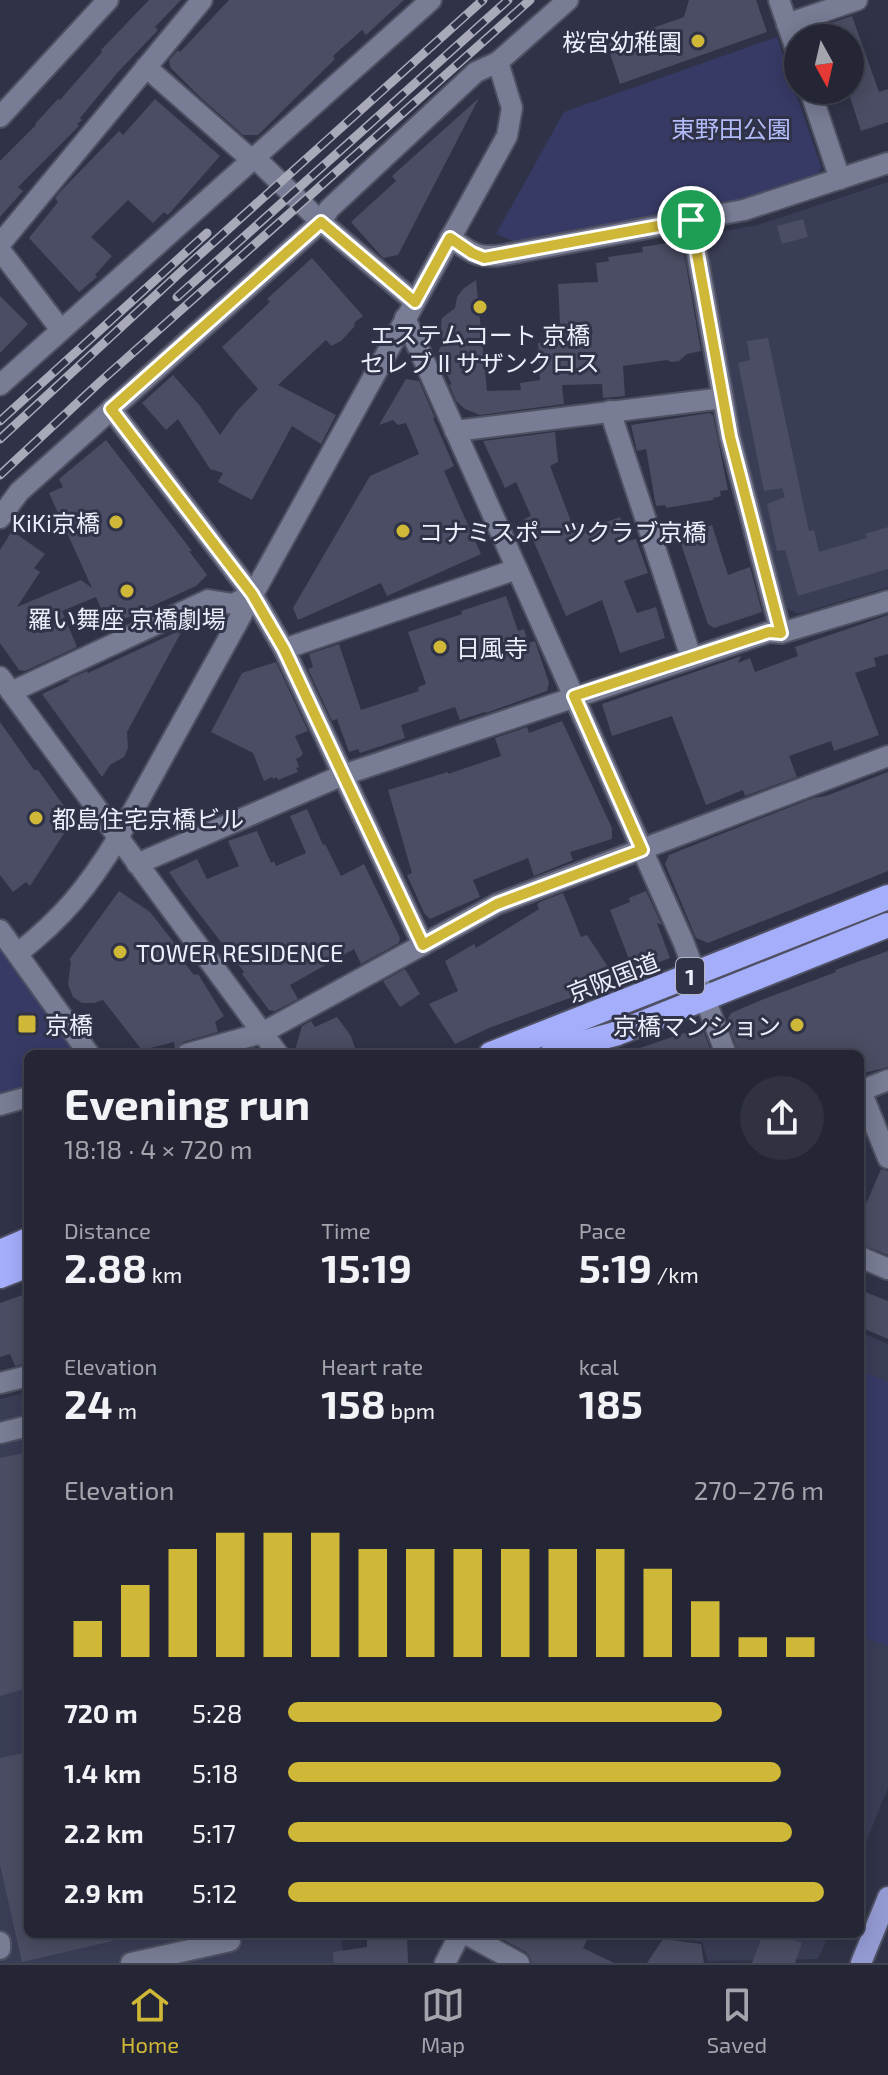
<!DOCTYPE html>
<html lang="en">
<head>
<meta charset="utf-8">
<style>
	:root { --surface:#242635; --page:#303241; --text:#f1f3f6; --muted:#a3a5ad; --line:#414350; --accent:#cfb837 }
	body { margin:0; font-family:"Exo 2","Noto Sans JP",sans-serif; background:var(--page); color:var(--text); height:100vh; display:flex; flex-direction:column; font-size:30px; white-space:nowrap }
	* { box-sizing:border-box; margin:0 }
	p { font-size:26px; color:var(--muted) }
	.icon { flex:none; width:44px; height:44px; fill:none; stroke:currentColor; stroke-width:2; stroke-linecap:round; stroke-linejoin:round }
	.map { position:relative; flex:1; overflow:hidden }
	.details { position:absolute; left:24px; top:1050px; width:840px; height:888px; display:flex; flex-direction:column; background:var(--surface); border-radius:12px; box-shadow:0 4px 20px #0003,0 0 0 2px var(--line) }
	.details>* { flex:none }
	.needle { width:52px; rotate:172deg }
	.buttons { position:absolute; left:784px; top:24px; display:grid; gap:16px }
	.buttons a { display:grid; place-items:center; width:80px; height:80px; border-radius:50%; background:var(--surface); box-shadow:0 4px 20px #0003,0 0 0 2px var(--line); font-size:40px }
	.pin { position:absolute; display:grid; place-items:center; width:68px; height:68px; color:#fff; margin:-34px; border:4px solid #fff; border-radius:50%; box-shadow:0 2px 8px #0007 }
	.round { display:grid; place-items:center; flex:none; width:84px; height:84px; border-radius:42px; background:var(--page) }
	.overview { display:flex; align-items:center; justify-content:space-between; height:136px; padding:0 40px }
	h1 { font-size:44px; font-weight:700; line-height:60px }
	.figures { display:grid; grid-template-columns:repeat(3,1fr); gap:12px; height:136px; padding:8px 40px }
	.figures div { display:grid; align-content:center }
	.figures b { font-size:40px; font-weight:700 }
	.figures small { font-size:22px; font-weight:400 }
	.figures p { font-size:22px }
	.chart { height:224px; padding:16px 40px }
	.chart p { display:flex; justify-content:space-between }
	.chart svg { width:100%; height:144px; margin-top:8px; stroke:var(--accent); stroke-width:6 }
	ul { padding:0 40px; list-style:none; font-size:26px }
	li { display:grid; grid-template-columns:128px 96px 1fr; align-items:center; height:60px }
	li i { height:20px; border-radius:10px; background:var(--accent) }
	.dock { display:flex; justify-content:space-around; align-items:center; height:112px; border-top:2px solid var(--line); background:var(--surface); font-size:22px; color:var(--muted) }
	.dock a { display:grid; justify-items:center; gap:4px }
	.dock .selected { color:var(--accent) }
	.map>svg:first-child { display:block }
	.built { fill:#3a3d56 }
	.green { fill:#373a65 }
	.building { fill:#4a4d63 }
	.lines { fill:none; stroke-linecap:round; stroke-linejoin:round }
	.minor-casing { stroke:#4f5163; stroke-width:24 }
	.major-casing { stroke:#4f5163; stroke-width:24 }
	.highway-casing { stroke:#4f5163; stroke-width:28 }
	.minor { stroke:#787c94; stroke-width:20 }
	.major { stroke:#939ad2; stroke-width:20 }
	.highway { stroke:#a5aefb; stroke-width:24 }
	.rail-casing { stroke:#a8aaba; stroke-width:9 }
	.rail { stroke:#303347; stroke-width:6; stroke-dasharray:18; stroke-linecap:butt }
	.route-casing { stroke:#fff; stroke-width:16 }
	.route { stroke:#cfb837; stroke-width:10 }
	.poi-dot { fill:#cfb837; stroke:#303347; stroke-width:3 }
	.labels { text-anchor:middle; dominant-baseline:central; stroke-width:6; stroke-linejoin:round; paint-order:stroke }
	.shield { fill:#303347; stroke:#b4b6c6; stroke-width:2 }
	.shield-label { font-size:22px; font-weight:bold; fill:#eceefc }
	.poi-label { font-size:24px; fill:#eceefc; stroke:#303347; text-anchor:start }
	.park-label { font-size:24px; fill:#b2baf7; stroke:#303347 }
	.street-label { font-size:24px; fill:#eceefc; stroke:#303347 }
</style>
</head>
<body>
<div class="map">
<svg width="888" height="1963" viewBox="0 0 888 1963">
	<rect width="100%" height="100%" fill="#303347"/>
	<!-- built -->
	<g class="built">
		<path d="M888 182V587L798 614 787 608 742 441 707 244 715 233 758 225Z"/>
		<path d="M860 1332 888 1344V1788L860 1857Z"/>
		<path d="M28 1392V1934H361L341 1937 344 1963H0V1399Z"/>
		<path d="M663 1934H829L818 1959 708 1961 702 1942 663 1937Z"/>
	</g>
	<!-- green -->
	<g class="green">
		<path d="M777 37 821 167 817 176 746 198 516 242 496 234 564 112Z"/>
		<path d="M0 948 77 1054H28V1087L0 1096Z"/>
		<path d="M860 1371 888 1382V1646L860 1636Z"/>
	</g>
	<!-- building -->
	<g class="building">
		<path d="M149 0H181L155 27 158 30 118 72 80 118 82 120 77 124 79 126 18 187 23 191 0 217V161L36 125 35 124 58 99 60 100 102 52 101 50Z"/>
		<path d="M229 0H404L366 35 362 30 333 56 335 59 258 135H243L201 98 170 67 169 60 178 50 180 52Z"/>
		<path d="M689 0H756L767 32 620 84 607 44 684 17Z"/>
		<path d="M852 16 879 92 888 89V122L861 131 850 97V38H808L812 29Z"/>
		<path d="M479 98 398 255 383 258 351 222 396 181 392 176Z"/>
		<path d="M155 99 220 156 168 215 164 212 153 223 128 200 91 237 112 256 95 275 97 277 79 292 29 238 58 202 55 198 59 193 119 131 123 135Z"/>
		<path d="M803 219 808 237 782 244 777 226Z"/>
		<path d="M680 241 682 242 701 351 687 354 679 361 671 362 667 360 623 366 625 396 603 398 602 384 562 385 564 404 480 415 465 409 456 401 449 384 452 385 437 354 443 343 441 326 442 318 455 308 457 297 463 289 476 280 487 391 521 390 520 383 540 380 538 343 561 341 558 284 598 282 596 263 609 261 608 257 643 252 642 247Z"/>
		<path d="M312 258 363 316 355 322 354 327 341 341 331 346 326 340 278 385 336 415 321 444 292 426 252 500 218 482 223 473 210 469 178 419 166 430 142 403 173 375 200 406 220 435 237 411 258 389 222 347 270 302 267 299Z"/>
		<path d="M0 296 28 324 0 353Z"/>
		<path d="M768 338 809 531 814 530 819 552 867 538 865 534 888 527V569L798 596 785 550 777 551 767 504 785 497 782 488 764 491 738 363 750 360 747 341Z"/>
		<path d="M406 379 419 381 435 418H433L454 466 444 471 481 554 387 596 381 583 298 620 293 608 370 476 419 454 406 423 398 425 393 420 379 425Z"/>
		<path d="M709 413 713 415 728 490 720 491 721 496 713 498V500L666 508 665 505 656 506 646 449 637 451 631 425Z"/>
		<path d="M555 432 558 462 550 466 572 524 577 522 581 531 620 517 629 541 636 539 648 573 624 581 637 613 656 607 665 638 620 653 602 600 566 616 524 519 531 516 516 482 505 488 483 441Z"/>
		<path d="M106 440 192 551H189L207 575 196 586 109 626 96 597 62 611 77 647 25 671 19 670 0 643V550L12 531 45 554 34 568 40 572 17 607 81 580 92 588 49 493 63 487 59 479Z"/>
		<path d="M712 525 728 575 750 567 762 612 714 628 708 624 681 544 683 537Z"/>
		<path d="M506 596 518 631 524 629 528 643 535 641 549 683 547 691 486 713 485 712 460 720 455 707 401 725 405 738 360 753 358 749 349 752 337 719 332 721 308 669 313 667 309 654 339 644 361 710 419 691 418 687 426 684 408 632 462 614 461 611Z"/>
		<path d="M888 615V654L874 658 876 666 855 673 879 735 834 751 831 741 789 756 797 777 745 796 743 790 706 805 672 716 612 736 602 704 741 656 738 663 750 658 755 672 798 656 795 647Z"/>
		<path d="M183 629 127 732 128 748 124 757 110 765 102 777 42 694 70 681 66 680 87 671 88 673Z"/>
		<path d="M276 662 308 731 295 736 303 754 301 755 302 756 296 759 299 767 296 768 298 772 278 780 277 777 273 779 272 777 264 781 253 753 211 732 242 673Z"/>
		<path d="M562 721 612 828V839L570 852 573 860 534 876 528 858 473 880 480 897 430 919 424 913 407 875 412 873 388 790 448 772V774L501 756 495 738 527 727 529 733Z"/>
		<path d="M0 722 34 770H38L72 817 71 819 72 821 30 886 26 882 13 892 0 875Z"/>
		<path d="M888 772V871L708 943 696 938 665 864 669 855 754 821 813 798 826 796Z"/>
		<path d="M307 809 323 845 325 844 341 876 364 864 400 938 399 943 361 964 354 949 290 985 298 999 275 1011 269 1010 242 974 244 972 184 894 169 872 197 859 207 879 239 866 228 841 257 831 271 863 274 861 276 866 306 853 290 816Z"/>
		<path d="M119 891 150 912 176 945 172 947 194 975 198 974 224 1016 215 1022 218 1032 183 1042 175 1050 174 1042 142 1050 103 1000 94 1003H82L73 997 68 984 71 961 69 960Z"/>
		<path d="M646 891 662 925 657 923 670 958 634 972 610 910 630 902 629 898Z"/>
		<path d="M563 893 581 937 587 935 612 973 583 984 586 992 489 1028 455 1044 429 1004 458 991 445 961 474 944 476 948 539 909 537 904 542 901Z"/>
		<path d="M888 951V1067L860 1074V1054H739L727 1021 731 1013 764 999 836 972 835 970Z"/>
		<path d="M405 969 420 994 400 1007 383 981Z"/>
		<path d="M337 1017 351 1036 357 1054H294L302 1026 311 1021 315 1027Z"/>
		<path d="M699 1028 703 1030 712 1054H631V1051Z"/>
		<path d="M881 1169 888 1171V1255L860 1244V1218Z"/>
		<path d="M860 1290 888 1301V1339L860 1327Z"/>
		<path d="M28 1293V1363L15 1366 10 1354 0 1357V1303Z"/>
		<path d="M28 1452V1688L0 1696V1458Z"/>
		<path d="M28 1752V1934H113V1941L22 1962 0 1865V1758Z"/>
		<path d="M382 1934H407L408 1963H334L333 1952 367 1947V1938H370V1935Z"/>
		<path d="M493 1934H590L583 1948 614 1963H532L530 1957 526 1952Z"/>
		<path d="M763 1934H776L802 1943 795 1963H752Z"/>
		<path d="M663 1939 701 1944 704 1963H647Z"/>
	</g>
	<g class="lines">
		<!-- minor casing -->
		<g class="minor-casing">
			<g id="minor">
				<path d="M779 0 798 55"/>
				<path d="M787 24 857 0"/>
				<path d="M498 62 568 0"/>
				<path d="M146 67 245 154 255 158 321 222 415 302"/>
				<path d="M810 90 840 179"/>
				<path d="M0 117 108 0"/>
				<path d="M691 220 730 437 781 633"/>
				<path d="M450 238C471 252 476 259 503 255L744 210 888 163"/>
				<path d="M0 244 202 0"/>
				<path d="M0 250 61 330"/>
				<path d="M405 318 683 941 726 1054"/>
				<path d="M0 385 431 0"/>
				<path d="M111 409 252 594 284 649 423 945"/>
				<path d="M610 411 691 657"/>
				<path d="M455 431 723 398"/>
				<path d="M0 518 19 492 321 222 329 209 476 72 498 62 512 108 507 136 118 838C88 887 63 918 18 953"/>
				<path d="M284 649 517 569"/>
				<path d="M0 677 278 1054"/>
				<path d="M11 692 208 600 233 604 252 594"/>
				<path d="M137 864 343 775 769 632 781 633 888 601"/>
				<path d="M0 930 89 1054"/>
				<path d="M187 1054 262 1033 497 904 888 756"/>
				<path d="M860 1091 888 1080"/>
				<path d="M861 1091 888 1158"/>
				<path d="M0 1105 28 1097"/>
				<path d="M860 1257 888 1269"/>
				<path d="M0 1383 28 1376"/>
				<path d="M0 1433 28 1426"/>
				<path d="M466 1934 519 1963"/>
				<path d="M0 1942V1949"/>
				<path d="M131 1963 230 1941"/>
				<path d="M445 1963 460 1934"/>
			</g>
		</g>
		<!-- major casing -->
		<g class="major-casing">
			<path id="major" d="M861 1963 888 1897"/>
		</g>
		<!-- highway casing -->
		<g class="highway-casing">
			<g id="highway">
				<path d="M491 1054 888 897"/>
				<path d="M552 1054 574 1045 615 1034 888 925"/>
				<path d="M0 1252 28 1240"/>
				<path d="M0 1276 28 1265"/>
			</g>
		</g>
		<!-- minor -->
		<use href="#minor" class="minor"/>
		<!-- major -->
		<use href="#major" class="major"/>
		<!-- highway -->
		<use href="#highway" class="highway"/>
		<!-- rail casing -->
		<g class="rail-casing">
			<g id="rail">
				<path d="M177 297 508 0"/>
				<path d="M0 421 207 233"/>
				<path d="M0 439 185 268 483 0"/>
				<path d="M0 475 101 381 530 0"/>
			</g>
		</g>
		<!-- rail -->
		<use href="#rail" class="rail"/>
	</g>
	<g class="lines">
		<!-- route casing -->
		<g class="route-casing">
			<path id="route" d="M691 220 730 437 781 633 769 632 574 696 642 850 497 904 423 945 284 649 252 594 111 409 321 222 415 302 450 238 472 253 484 258Z"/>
		</g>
		<!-- route -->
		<use href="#route" class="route"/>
	</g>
	<!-- markers -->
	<g class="poi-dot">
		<circle cx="698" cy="41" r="8"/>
		<circle cx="480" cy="307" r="8"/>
		<circle cx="116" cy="522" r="8"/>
		<circle cx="403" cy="531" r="8"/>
		<circle cx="127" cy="591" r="8"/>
		<circle cx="440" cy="647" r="8"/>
		<circle cx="36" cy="818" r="8"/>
		<circle cx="120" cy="952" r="8"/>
		<rect x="17" y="1014" width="20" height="20" rx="4"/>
		<circle cx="797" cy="1025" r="8"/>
	</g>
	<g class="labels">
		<!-- shield labels -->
		<rect class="shield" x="676" y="958" width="28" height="36" rx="6"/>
		<g class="shield-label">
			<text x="690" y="976">1</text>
		</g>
		<!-- poi labels -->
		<g class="poi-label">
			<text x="682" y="41" text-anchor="end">桜宮幼稚園</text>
			<text x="480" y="334" text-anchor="middle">エステムコート 京橋<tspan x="480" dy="28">セレブ II サザンクロス</tspan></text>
			<text x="100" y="522" text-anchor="end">KiKi京橋</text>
			<text x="419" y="531">コナミスポーツクラブ京橋</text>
			<text x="127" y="618" text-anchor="middle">羅い舞座 京橋劇場</text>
			<text x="456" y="647">日風寺</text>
			<text x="52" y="818">都島住宅京橋ビル</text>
			<text x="136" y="952">TOWER RESIDENCE</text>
			<text x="45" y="1024">京橋</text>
			<text x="781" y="1025" text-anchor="end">京橋マンション</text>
		</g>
		<!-- park labels -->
		<g class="park-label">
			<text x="731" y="128">東野田公園</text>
		</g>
		<!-- street labels -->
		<g class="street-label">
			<text transform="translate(613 977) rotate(-21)">京阪国道</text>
		</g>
	</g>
</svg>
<div class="buttons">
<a><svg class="needle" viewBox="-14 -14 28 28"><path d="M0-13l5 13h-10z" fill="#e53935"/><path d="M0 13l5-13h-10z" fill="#a3a5ad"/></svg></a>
</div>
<div class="pin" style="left:691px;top:220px;background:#1e9e55"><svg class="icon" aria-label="arrive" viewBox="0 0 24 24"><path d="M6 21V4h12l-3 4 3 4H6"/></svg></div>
<section class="details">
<div class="overview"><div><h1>Evening run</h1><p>18:18 · 4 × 720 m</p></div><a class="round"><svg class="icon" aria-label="share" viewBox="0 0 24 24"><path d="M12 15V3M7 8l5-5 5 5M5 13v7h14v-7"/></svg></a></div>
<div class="figures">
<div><p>Distance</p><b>2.88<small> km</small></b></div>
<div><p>Time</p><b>15:19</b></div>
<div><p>Pace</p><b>5:19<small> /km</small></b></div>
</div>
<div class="figures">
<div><p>Elevation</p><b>24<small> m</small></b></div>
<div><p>Heart rate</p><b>158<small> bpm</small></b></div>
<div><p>kcal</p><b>185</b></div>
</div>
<div class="chart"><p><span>Elevation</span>270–276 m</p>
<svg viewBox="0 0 160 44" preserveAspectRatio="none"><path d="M5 44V33M15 44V22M25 44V11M35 44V6M45 44V6M55 44V6M65 44V11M75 44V11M85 44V11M95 44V11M105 44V11M115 44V11M125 44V17M135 44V27M145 44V38M155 44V38"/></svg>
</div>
<ul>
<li><b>720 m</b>5:28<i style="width:81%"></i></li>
<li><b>1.4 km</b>5:18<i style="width:92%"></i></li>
<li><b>2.2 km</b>5:17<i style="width:94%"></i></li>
<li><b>2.9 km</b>5:12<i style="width:100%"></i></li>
</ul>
</section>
</div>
<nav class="dock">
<a class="selected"><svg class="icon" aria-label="home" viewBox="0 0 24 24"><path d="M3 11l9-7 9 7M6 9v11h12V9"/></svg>Home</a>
<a><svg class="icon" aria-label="map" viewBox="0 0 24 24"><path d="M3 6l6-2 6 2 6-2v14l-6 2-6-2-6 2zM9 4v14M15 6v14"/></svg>Map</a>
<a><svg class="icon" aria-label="saved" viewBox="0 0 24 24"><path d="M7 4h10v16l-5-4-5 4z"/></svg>Saved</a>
</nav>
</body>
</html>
